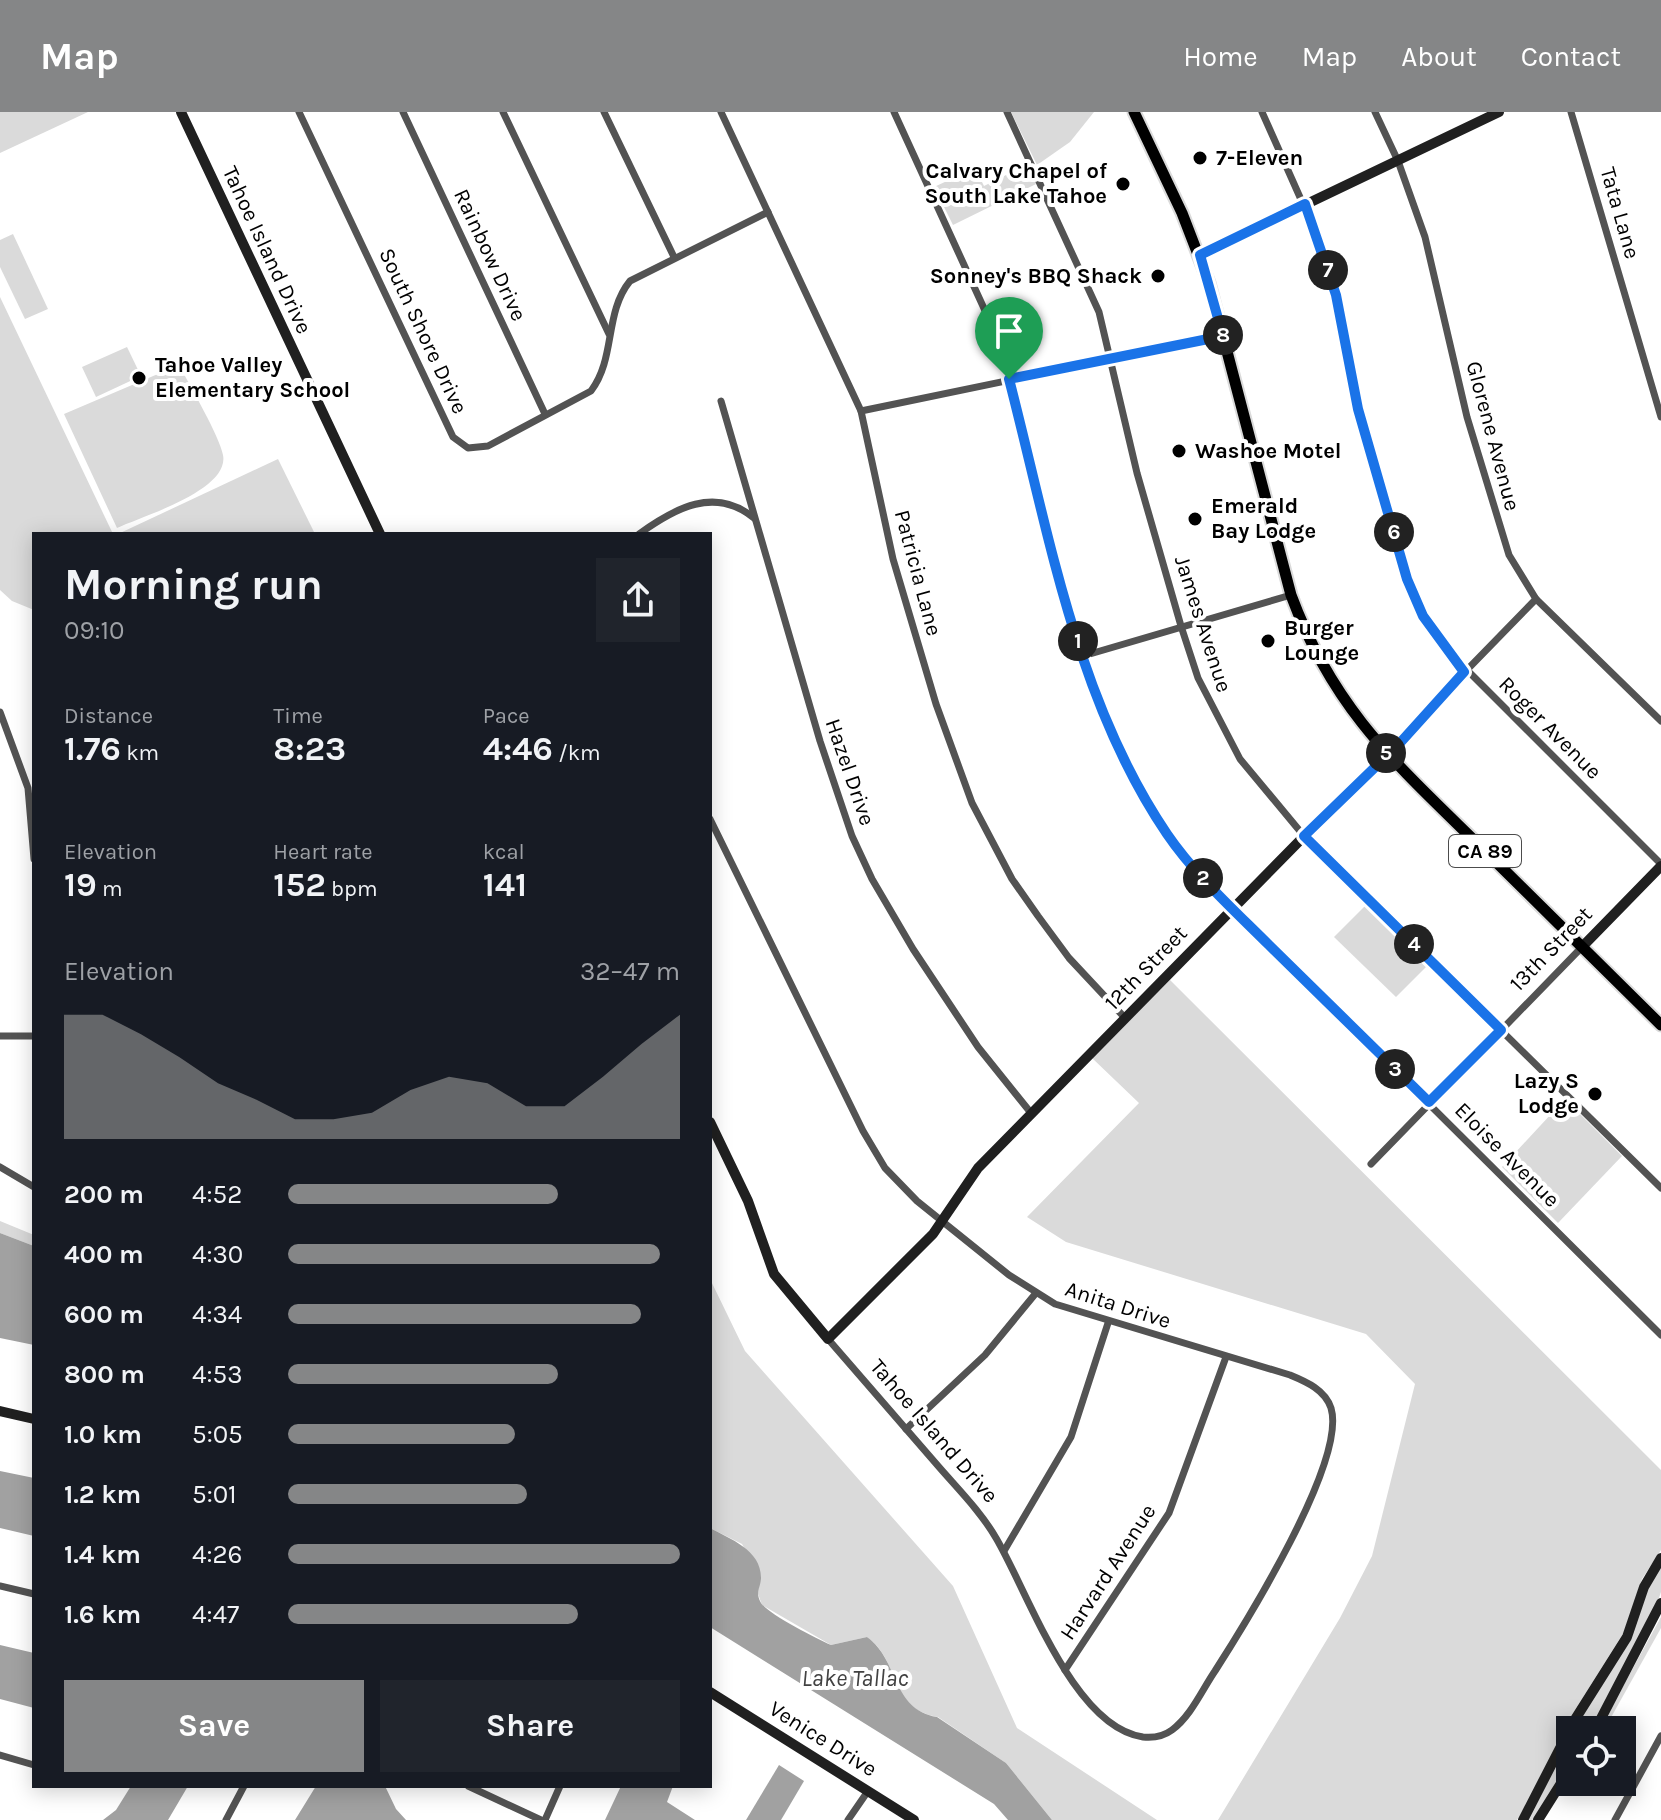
<!DOCTYPE html>
<html lang="en">
<head>
<meta charset="utf-8">
<style>
	:root { --surface:#171b24; --page:#20242c; --text:#f1f3f6; --muted:#9ea1a6; --accent:#858687 }
	body { margin:0; font-family:Karla,sans-serif; background:var(--page); color:var(--text); height:100vh; display:flex; flex-direction:column; font-size:30px; white-space:nowrap }
	* { box-sizing:border-box; margin:0 }
	p { font-size:26px; color:var(--muted) }
	.icon { flex:none; width:44px; height:44px; fill:none; stroke:currentColor; stroke-width:2; stroke-linecap:round; stroke-linejoin:round }
	.map { position:relative; flex:1; overflow:hidden }
	.drawer { position:absolute; left:32px; top:420px; width:680px; height:1256px; display:flex; flex-direction:column; background:var(--surface); border-radius:0px; box-shadow:0 4px 20px #0003 }
	.drawer>* { flex:none }
	.buttons { position:absolute; left:1556px; top:1604px; display:grid; gap:16px }
	.buttons a { display:grid; place-items:center; width:80px; height:80px; border-radius:0px; background:var(--surface); box-shadow:0 4px 20px #0003; font-size:40px }
	.pin { position:absolute; display:grid; place-items:center; width:68px; height:68px; color:#fff; margin:-82px -34px; border-radius:50% 50% 50% 0; rotate:-45deg; box-shadow:0 0 8px #0007 }
	.pin .icon { rotate:45deg }
	.km { position:absolute; width:40px; height:40px; margin:-20px; border-radius:50%; background:#222; color:#fff; font-size:22px; line-height:40px; text-align:center }
	.round { display:grid; place-items:center; flex:none; width:84px; height:84px; border-radius:0px; background:var(--page) }
	.headline { display:flex; align-items:center; justify-content:space-between; height:136px; padding:0 32px }
	h1 { font-size:44px; font-weight:700; line-height:60px }
	.figures { display:grid; grid-template-columns:repeat(3,1fr); gap:12px; height:136px; padding:8px 32px }
	.figures div { display:grid; align-content:center }
	.figures b { font-size:34px; font-weight:700 }
	.figures small { font-size:22px; font-weight:400 }
	.figures p { font-size:22px }
	.chart { height:224px; padding:16px 32px }
	.chart p { display:flex; justify-content:space-between }
	.chart svg { width:100%; height:144px; margin-top:8px; fill:var(--accent); opacity:.7 }
	.primary-button { display:flex; gap:16px; margin-top:auto; padding:16px 32px }
	.primary-button a { flex:1; height:92px; border-radius:0px; background:var(--accent); color:#fff; font-size:32px; font-weight:700; line-height:92px; text-align:center }
	.primary-button a+a { background:var(--page); color:var(--text) }
	ul { padding:0 32px; list-style:none; font-size:26px }
	li { display:grid; grid-template-columns:128px 96px 1fr; align-items:center; height:60px }
	li i { height:20px; border-radius:10px; background:var(--accent) }
	header { display:flex; align-items:center; gap:48px; box-sizing:border-box; height:112px; padding:0 40px; background:var(--accent); color:#fff }
	header strong { font-size:38px }
	nav { display:flex; gap:44px; margin-inline-start:auto; font-size:28px }
	.map>svg:first-child { display:block }
	.green { fill:#dadada }
	.water { fill:#a1a1a1 }
	.lines { fill:none; stroke-linecap:round; stroke-linejoin:round }
	.primary-casing { stroke:#dbdbdb; stroke-width:15 }
	.street { stroke:#535353; stroke-width:7 }
	.secondary { stroke:#202020; stroke-width:10 }
	.primary { stroke:#000; stroke-width:11 }
	.route-casing { stroke:#fff; stroke-width:16 }
	.route { stroke:#1a73e8; stroke-width:10 }
	.poi-dot { fill:#000; stroke:#fff; stroke-width:3 }
	.labels { text-anchor:middle; dominant-baseline:central; stroke-width:8; stroke-linejoin:round; paint-order:stroke }
	.shield { fill:#fff; stroke:#4c4c4c; stroke-width:2 }
	.shield-label { font-size:20px; font-weight:bold; fill:#000 }
	.poi-label { font-size:22px; font-weight:bold; fill:#000; stroke:#fff; text-anchor:start }
	.street-label { font-size:22px; fill:#000; stroke:#fff }
	.water-label { font-size:24px; font-style:italic; fill:#424242; stroke:#fff }
</style>
</head>
<body>
<header>
<strong>Map</strong>
<nav><a>Home</a><a>Map</a><a>About</a><a>Contact</a></nav>
</header>
<div class="map">
<svg width="1661" height="1708" viewBox="0 0 1661 1708">
	<rect width="100%" height="100%" fill="#fff"/>
	<!-- green -->
	<g class="green">
		<path d="M0 0H88L0 41Z"/>
		<path d="M1011 0H1094L1070 30 1037 53Z"/>
		<path d="M1026 53 1036 72 953 113 934 75 975 56 984 74Z"/>
		<path d="M13 122 48 197 25 207 0 155V128Z"/>
		<path d="M0 185 113 422H34V498L12 489 0 478Z"/>
		<path d="M127 235 141 264 96 285 82 255Z"/>
		<path d="M179 253C189 272 220 325 223 343 230 378 143 404 117 416L64 302Z"/>
		<path d="M278 347 315 422H118Z"/>
		<path d="M1366 793 1427 854 1396 885 1334 825Z"/>
		<path d="M1170 868 1661 1358V1438L1642 1467 1624 1520 1568 1609 1545 1661 1517 1708H1218L1340 1506 1372 1444 1415 1272 1366 1222 1066 1130 1027 1105 1139 991 1092 946Z"/>
		<path d="M1565 987 1622 1044 1558 1111 1502 1055Z"/>
		<path d="M0 1109 34 1123V1134L0 1121Z"/>
		<path d="M710 1167 745 1239 953 1474 1017 1616 1157 1708H1052L1006 1651 938 1605C887 1596 902 1550 867 1525L831 1533 762 1493 757 1479 761 1467 742 1432 710 1416Z"/>
		<path d="M1661 1451V1480L1654 1500 1592 1618H1574Z"/>
		<path d="M1661 1505V1516L1604 1618H1599Z"/>
		<path d="M1570 1625V1650L1533 1708H1526Z"/>
	</g>
	<!-- water -->
	<g class="water">
		<path d="M0 1121 34 1134V1233L0 1226Z"/>
		<path d="M0 1359 34 1366V1424L0 1416Z"/>
		<path d="M710 1416C730 1427 762 1438 761 1467 760 1477 755 1480 761 1491 768 1502 817 1527 831 1533L867 1525C900 1549 891 1597 937 1605L1006 1651 1052 1708H1008L994 1692 710 1515Z"/>
		<path d="M0 1533 34 1541V1596L0 1587Z"/>
		<path d="M779 1653 804 1669 781 1708H746Z"/>
		<path d="M131 1674H188L168 1708H103L116 1698Z"/>
		<path d="M316 1674H385L396 1697 406 1708H295Z"/>
		<path d="M621 1674H673L667 1690 695 1708H605Z"/>
	</g>
	<g class="lines">
		<!-- primary casing -->
		<g class="primary-casing">
			<path id="primary" d="M1134 0 1182 101 1209 171 1291 483C1335 602 1401 656 1488 742 1546 799 1603 856 1661 913"/>
		</g>
		<!-- street -->
		<g class="street">
			<path d="M299 0 453 325 468 336 488 334 591 279C616 246 604 201 630 169L768 100"/>
			<path d="M403 0 545 302"/>
			<path d="M503 0 609 222"/>
			<path d="M604 0 674 145"/>
			<path d="M721 0 861 299 893 447 936 592 972 691 1012 767 1038 804 1069 846 1125 906"/>
			<path d="M894 0 998 227 1083 544 1112 623 1169 725 1232 796 1661 1223"/>
			<path d="M1007 0 1099 200 1137 361 1181 514 1198 566 1240 647 1304 724 1661 1076"/>
			<path d="M1262 0 1323 137 1358 297 1407 467 1423 504 1464 560 1470 561 1661 752"/>
			<path d="M1375 0 1398 49 1425 125 1467 305 1509 443 1536 487 1661 609"/>
			<path d="M1571 0 1661 305"/>
			<path d="M721 289 820 629 852 724 872 767 913 837 978 935 1031 1001"/>
			<path d="M861 299 1223 224"/>
			<path d="M639 422C675 396 715 374 754 406"/>
			<path d="M1083 544 1291 483"/>
			<path d="M0 600 28 676 34 747"/>
			<path d="M1386 641 1536 487"/>
			<path d="M710 707 863 1019 885 1056 917 1089 1009 1163 1055 1192 1290 1263C1307 1270 1325 1278 1331 1296 1347 1349 1245 1512 1215 1559 1202 1578 1191 1604 1172 1618 1164 1624 1153 1626 1143 1625 1073 1615 1028 1480 996 1426 981 1400 959 1378 939 1355 902 1312 865 1270 828 1227"/>
			<path d="M0 924H34"/>
			<path d="M1371 1052 1582 835"/>
			<path d="M0 1055 34 1075"/>
			<path d="M906 1317 985 1243 1036 1181"/>
			<path d="M1004 1439 1071 1325 1108 1211"/>
			<path d="M0 1474 34 1482"/>
			<path d="M1065 1558 1169 1401 1226 1245"/>
			<path d="M0 1643 34 1653"/>
			<path d="M468 1674 541 1708"/>
			<path d="M226 1708 244 1674"/>
			<path d="M545 1708 560 1674"/>
			<path d="M848 1708 868 1679"/>
			<path d="M1615 1708 1661 1624"/>
		</g>
		<!-- secondary -->
		<g class="secondary">
			<path d="M181 0 380 422"/>
			<path d="M1200 143 1499 0"/>
			<path d="M1582 835 1661 754"/>
			<path d="M710 1010 748 1089 774 1162 828 1227 933 1122 978 1056 1386 641"/>
			<path d="M0 1299 34 1307"/>
			<path d="M710 1580 914 1708"/>
			<path d="M1595 1618 1661 1491"/>
			<path d="M1523 1708 1574 1609 1627 1525 1644 1475 1661 1446"/>
			<path d="M1538 1708 1570 1657"/>
		</g>
		<!-- primary -->
		<use href="#primary" class="primary"/>
	</g>
	<g class="lines">
		<!-- route casing -->
		<g class="route-casing">
			<path id="route" d="M1305 92 1336 183 1358 297 1407 467 1423 504 1464 560 1399 632 1304 724 1501 918 1429 990C1376 938 1322 885 1269 833 1234 798 1195 763 1167 722 1076 588 1049 421 1009 267L1223 224 1200 143Z"/>
		</g>
		<!-- route -->
		<use href="#route" class="route"/>
	</g>
	<!-- markers -->
	<g class="poi-dot">
		<circle cx="1200" cy="46" r="8"/>
		<circle cx="1123" cy="72" r="8"/>
		<circle cx="1158" cy="164" r="8"/>
		<circle cx="139" cy="266" r="8"/>
		<circle cx="1179" cy="339" r="8"/>
		<circle cx="1195" cy="407" r="8"/>
		<circle cx="1268" cy="529" r="8"/>
		<circle cx="1595" cy="982" r="8"/>
	</g>
	<g class="labels">
		<!-- shield labels -->
		<rect class="shield" x="1449" y="723" width="72" height="32" rx="6"/>
		<g class="shield-label">
			<text x="1485" y="739">CA 89</text>
		</g>
		<!-- poi labels -->
		<g class="poi-label">
			<text x="1216" y="46">7-Eleven</text>
			<text x="1107" y="59" text-anchor="end">Calvary Chapel of<tspan x="1107" dy="25">South Lake Tahoe</tspan></text>
			<text x="1142" y="164" text-anchor="end">Sonney's BBQ Shack</text>
			<text x="155" y="253">Tahoe Valley<tspan x="155" dy="25">Elementary School</tspan></text>
			<text x="1195" y="339">Washoe Motel</text>
			<text x="1211" y="394">Emerald<tspan x="1211" dy="25">Bay Lodge</tspan></text>
			<text x="1284" y="516">Burger<tspan x="1284" dy="25">Lounge</tspan></text>
			<text x="1579" y="969" text-anchor="end">Lazy S<tspan x="1579" dy="25">Lodge</tspan></text>
		</g>
		<!-- street labels -->
		<g class="street-label">
			<text transform="translate(1620 101) rotate(74)">Tata Lane</text>
			<text transform="translate(267 138) rotate(65)">Tahoe Island Drive</text>
			<text transform="translate(490 143) rotate(65)">Rainbow Drive</text>
			<text transform="translate(423 219) rotate(65)">South Shore Drive</text>
			<text transform="translate(1493 324) rotate(75)">Glorene Avenue</text>
			<text transform="translate(918 461) rotate(75)">Patricia Lane</text>
			<text transform="translate(1203 512) rotate(72)">James Avenue</text>
			<text transform="translate(1550 616) rotate(45)">Roger Avenue</text>
			<text transform="translate(850 660) rotate(71)">Hazel Drive</text>
			<text transform="translate(1551 837) rotate(-46)">13th Street</text>
			<text transform="translate(1146 856) rotate(-46)">12th Street</text>
			<text transform="translate(1507 1043) rotate(45)">Eloise Avenue</text>
			<text transform="translate(1118 1193) rotate(18)">Anita Drive</text>
			<text transform="translate(934 1319) rotate(49)">Tahoe Island Drive</text>
			<text transform="translate(1108 1460) rotate(-57)">Harvard Avenue</text>
			<text transform="translate(823 1627) rotate(32)">Venice Drive</text>
		</g>
		<!-- water labels -->
		<g class="water-label">
			<text x="855" y="1566">Lake Tallac</text>
		</g>
	</g>
</svg>
<div class="buttons">
<a><svg class="icon" aria-label="locate" viewBox="0 0 24 24"><circle cx="12" cy="12" r="6"/><path d="M12 2v4M12 18v4M2 12h4M18 12h4"/></svg></a>
</div>
<div class="pin" style="left:1009px;top:267px;background:#1e9e55"><svg class="icon" aria-label="arrive" viewBox="0 0 24 24"><path d="M6 21V4h12l-3 4 3 4H6"/></svg></div>
<b class="km" style="left:1078px;top:529px">1</b>
<b class="km" style="left:1203px;top:766px">2</b>
<b class="km" style="left:1395px;top:957px">3</b>
<b class="km" style="left:1414px;top:832px">4</b>
<b class="km" style="left:1386px;top:641px">5</b>
<b class="km" style="left:1394px;top:420px">6</b>
<b class="km" style="left:1328px;top:158px">7</b>
<b class="km" style="left:1223px;top:223px">8</b>
<section class="drawer">
<div class="headline"><div><h1>Morning run</h1><p>09:10</p></div><a class="round"><svg class="icon" aria-label="share" viewBox="0 0 24 24"><path d="M12 15V3M7 8l5-5 5 5M5 13v7h14v-7"/></svg></a></div>
<div class="figures">
<div><p>Distance</p><b>1.76<small> km</small></b></div>
<div><p>Time</p><b>8:23</b></div>
<div><p>Pace</p><b>4:46<small> /km</small></b></div>
</div>
<div class="figures">
<div><p>Elevation</p><b>19<small> m</small></b></div>
<div><p>Heart rate</p><b>152<small> bpm</small></b></div>
<div><p>kcal</p><b>141</b></div>
</div>
<div class="chart"><p><span>Elevation</span>32–47 m</p>
<svg viewBox="0 0 160 44" preserveAspectRatio="none"><path d="M0 44V6L10 6L20 12L30 19L40 27L50 32L60 38L70 38L80 36L90 29L100 25L110 27L120 34L130 34L140 25L150 15L160 6V44z"/></svg>
</div>
<ul>
<li><b>200 m</b>4:52<i style="width:69%"></i></li>
<li><b>400 m</b>4:30<i style="width:95%"></i></li>
<li><b>600 m</b>4:34<i style="width:90%"></i></li>
<li><b>800 m</b>4:53<i style="width:69%"></i></li>
<li><b>1.0 km</b>5:05<i style="width:58%"></i></li>
<li><b>1.2 km</b>5:01<i style="width:61%"></i></li>
<li><b>1.4 km</b>4:26<i style="width:100%"></i></li>
<li><b>1.6 km</b>4:47<i style="width:74%"></i></li>
</ul>
<div class="primary-button"><a>Save</a><a>Share</a></div>
</section>
</div>
</body>
</html>
